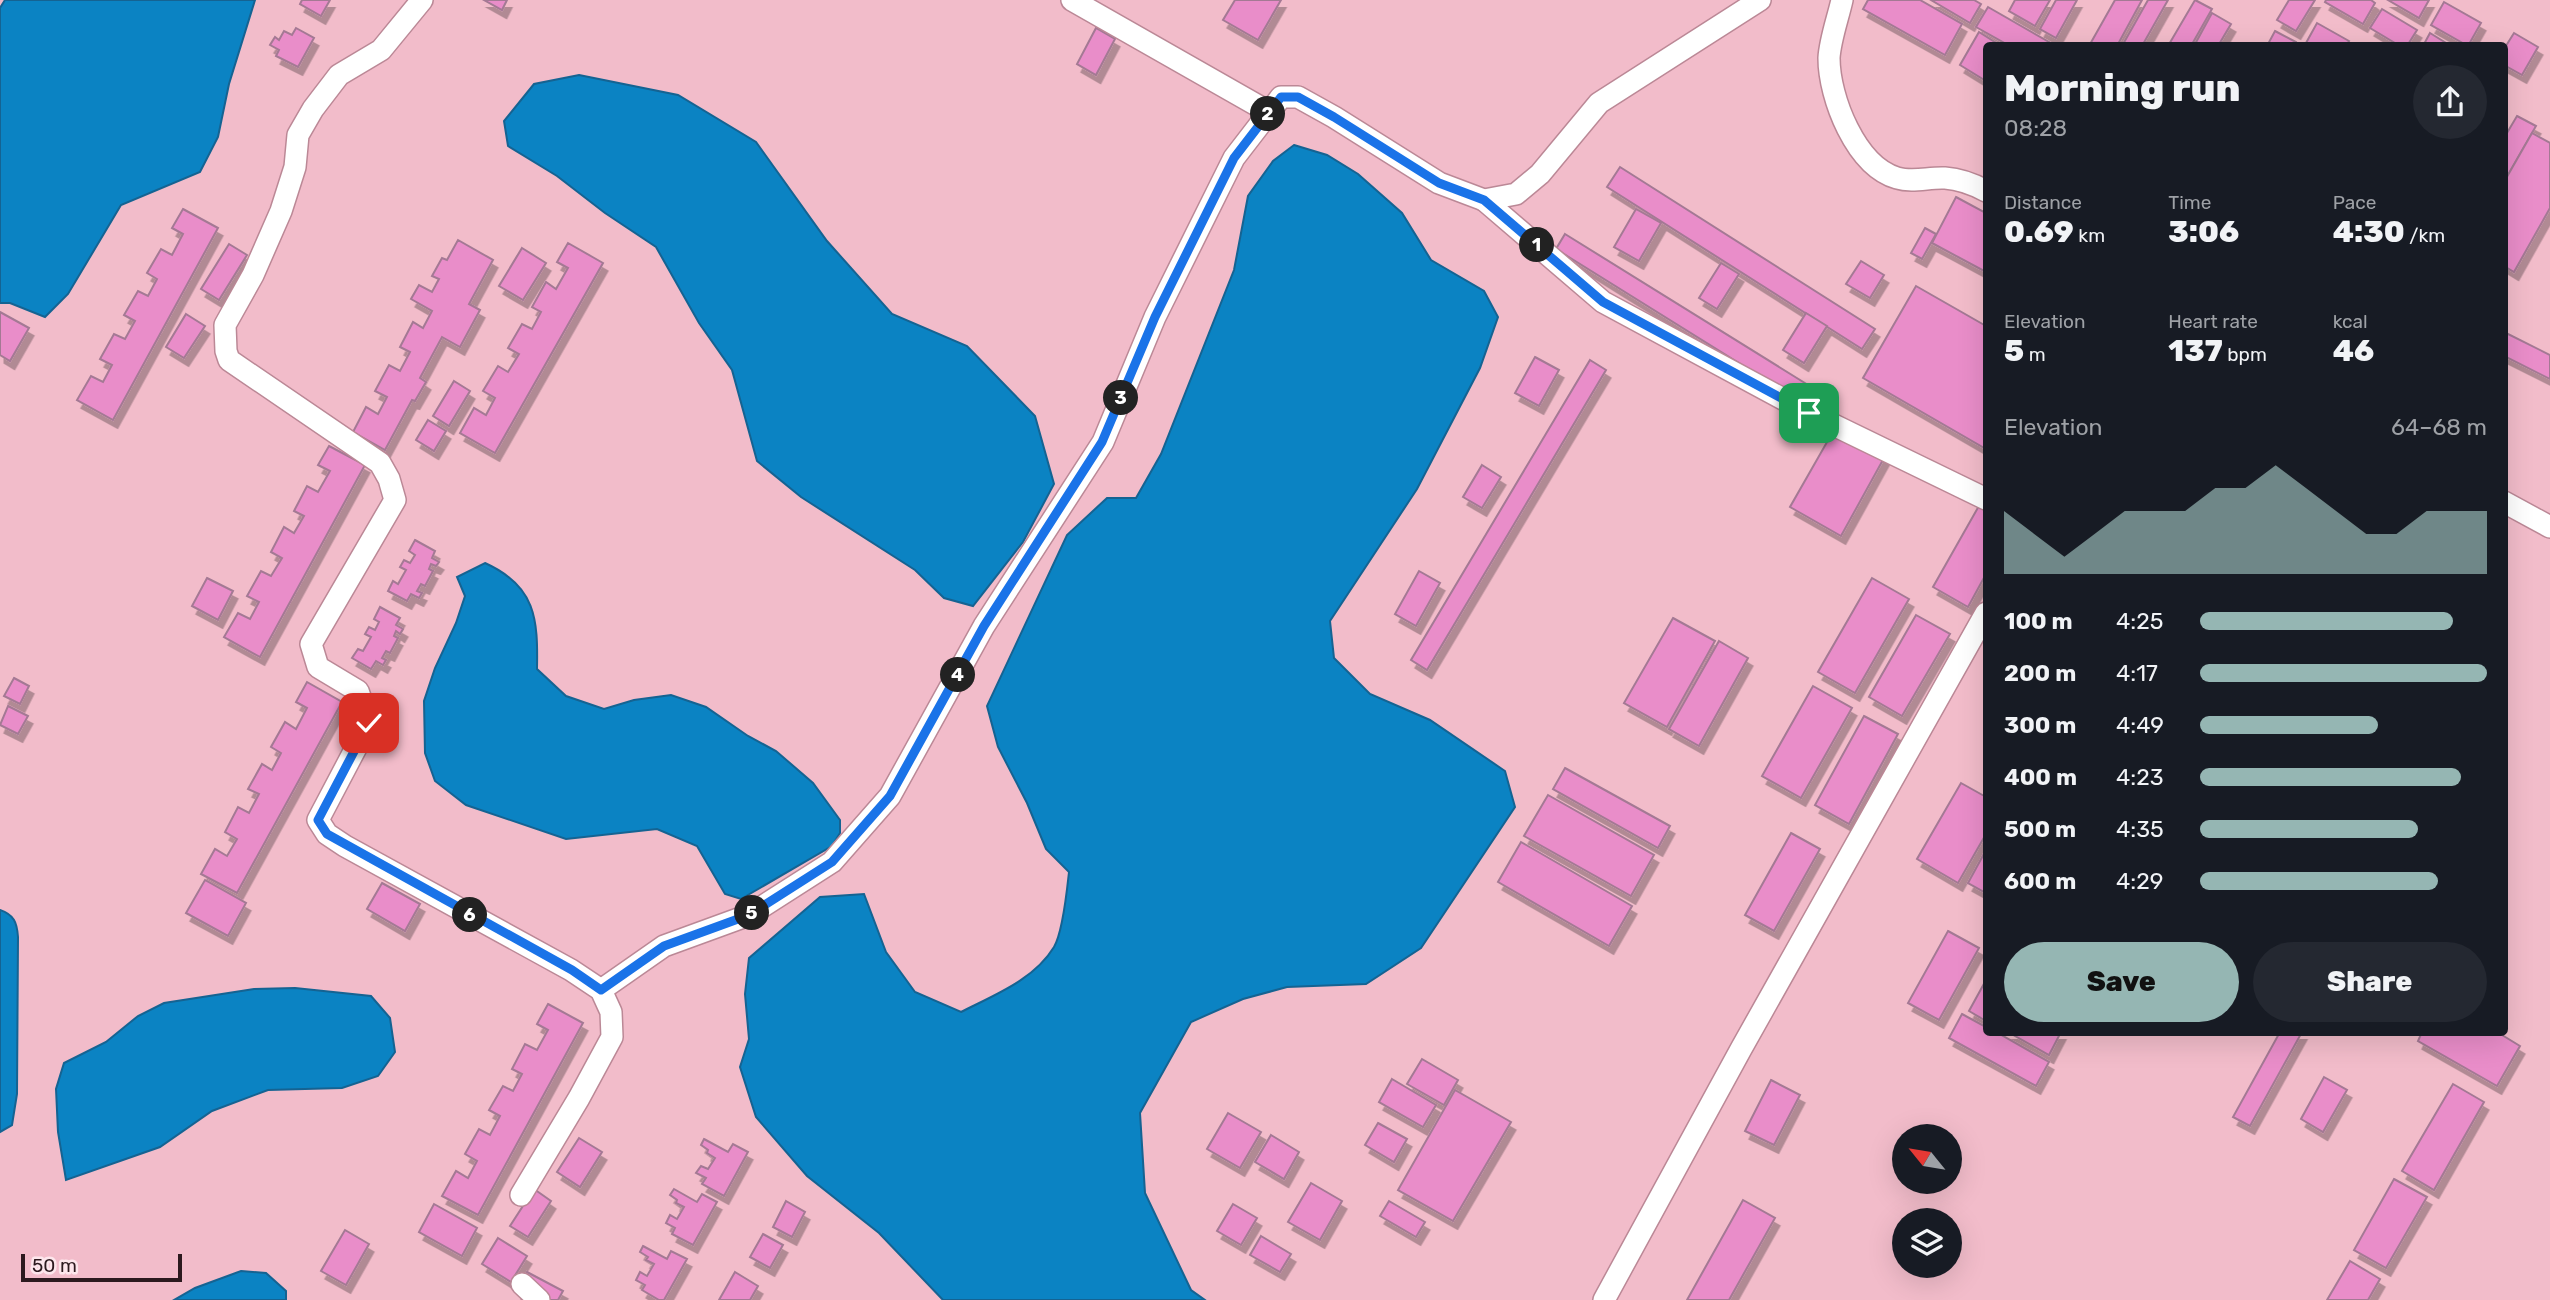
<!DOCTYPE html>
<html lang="en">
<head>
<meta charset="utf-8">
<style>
	:root { --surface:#171b24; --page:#242831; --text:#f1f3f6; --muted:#9ea1a6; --accent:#95b6b3 }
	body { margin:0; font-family:Rubik,sans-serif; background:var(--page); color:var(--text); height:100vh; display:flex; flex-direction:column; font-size:26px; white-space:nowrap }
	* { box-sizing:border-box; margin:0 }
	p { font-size:23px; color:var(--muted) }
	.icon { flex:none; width:38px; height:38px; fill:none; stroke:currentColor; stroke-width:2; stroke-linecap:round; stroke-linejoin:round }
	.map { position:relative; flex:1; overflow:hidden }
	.sheet { position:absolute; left:1983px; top:42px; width:525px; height:994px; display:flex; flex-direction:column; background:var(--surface); border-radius:7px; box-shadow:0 7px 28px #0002 }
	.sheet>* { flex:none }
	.needle { width:46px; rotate:300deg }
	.controls { position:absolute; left:1892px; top:1124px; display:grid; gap:14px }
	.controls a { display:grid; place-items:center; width:70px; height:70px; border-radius:50%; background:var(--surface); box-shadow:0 7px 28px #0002; font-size:35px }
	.scale { position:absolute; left:21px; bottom:18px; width:161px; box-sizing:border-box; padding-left:7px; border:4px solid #2c191e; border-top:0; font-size:19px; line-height:24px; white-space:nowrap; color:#2c191e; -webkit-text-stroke:5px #fde6ec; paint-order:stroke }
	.pin { position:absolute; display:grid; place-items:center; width:60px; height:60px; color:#fff; margin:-30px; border-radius:14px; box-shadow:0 4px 10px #0006 }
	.km { position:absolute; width:35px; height:35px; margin:-18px; border-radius:50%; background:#222; color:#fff; font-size:19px; line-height:35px; text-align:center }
	.round { display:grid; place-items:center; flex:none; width:74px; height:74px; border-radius:37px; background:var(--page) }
	.head { display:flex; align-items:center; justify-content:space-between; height:119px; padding:0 21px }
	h1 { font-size:38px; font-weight:800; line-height:52px }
	.stats { display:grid; grid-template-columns:repeat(3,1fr); gap:10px; height:119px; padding:7px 21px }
	.stats div { display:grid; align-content:center }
	.stats b { font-size:30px; font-weight:800 }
	.stats small { font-size:19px; font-weight:400 }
	.stats p { font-size:19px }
	.chart { height:196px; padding:14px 21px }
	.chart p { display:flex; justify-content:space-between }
	.chart svg { width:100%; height:126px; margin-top:7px; fill:var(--accent); opacity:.7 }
	.cta { display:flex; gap:14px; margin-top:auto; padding:14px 21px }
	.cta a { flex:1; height:80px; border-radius:42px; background:var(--accent); color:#111; font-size:28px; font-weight:800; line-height:80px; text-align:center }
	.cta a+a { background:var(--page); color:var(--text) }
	ul { padding:0 21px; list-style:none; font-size:23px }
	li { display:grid; grid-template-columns:112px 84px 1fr; align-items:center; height:52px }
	li i { height:18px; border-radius:9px; background:var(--accent) }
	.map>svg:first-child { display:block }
	.water { fill:#0b83c3; stroke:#156392; stroke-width:2 }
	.building { fill:#e98dc9; stroke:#a47994; stroke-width:2; filter:url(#shadow) }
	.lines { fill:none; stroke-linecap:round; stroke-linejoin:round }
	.street-casing { stroke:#bb8896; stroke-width:24 }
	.street { stroke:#fff; stroke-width:21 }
	.route-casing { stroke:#fff; stroke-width:14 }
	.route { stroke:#1a73e8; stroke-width:9 }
</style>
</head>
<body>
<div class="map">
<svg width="2550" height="1300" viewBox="0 0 2550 1300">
	<defs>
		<filter id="shadow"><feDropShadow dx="4.5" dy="8" stdDeviation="0" flood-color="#0004"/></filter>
	</defs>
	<rect width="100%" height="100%" fill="#f2bcca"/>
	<!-- water -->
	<g class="water">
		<path d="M5 0H255L229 84 218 137 200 172 121 205 68 294 45 317 10 303H0V8Z"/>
		<path d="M579 75 678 95 756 142 827 241 892 314 967 346 1035 416 1054 484 1023 542 973 606 944 598 915 570 801 497 757 461 732 370 699 323 656 247 605 213 557 176 508 146 504 121 534 84Z"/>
		<path d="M1294 145 1327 155 1358 174 1402 213 1431 260 1484 291 1498 317 1480 368 1417 489 1330 621 1334 658 1370 694 1430 720 1505 771 1515 807 1421 948 1366 984 1287 987 1243 999 1191 1022 1140 1113 1145 1193 1191 1290 1205 1300H943L879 1233 807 1176 756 1117 740 1067 749 1039 745 994 749 958 820 897 864 894 886 952 915 992 961 1012C994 995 1034 980 1054 947 1063 932 1067 890 1069 872L1046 849 1027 803 998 747 987 706 1067 535 1107 498H1136L1161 454 1234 270 1248 196 1273 161Z"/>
		<path d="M485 563C536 586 538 619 537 669L566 696 604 709 634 700 671 695 706 707 748 736 776 751 813 783 840 820V833L832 846 741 899 725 894 697 846 657 829 566 839 466 805 435 781 425 753 424 701 435 668 456 623 465 596 457 577Z"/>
		<path d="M0 910C14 915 17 922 18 937L17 1094 12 1125 0 1132Z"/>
		<path d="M295 988 371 996 390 1018 395 1052 378 1076 342 1088 268 1090 212 1111 160 1147 66 1180 58 1132 56 1089 64 1063 106 1042 138 1016 164 1003 254 989Z"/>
		<path d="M241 1271 266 1273 286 1291V1300H174L195 1288Z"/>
	</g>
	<!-- building -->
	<g class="building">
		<path d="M302 0H330L321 16 300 4Z"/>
		<path d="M484 0H507L502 10Z"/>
		<path d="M1235 0H1281L1258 40 1223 20Z"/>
		<path d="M1868 0H1920L1962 24 1945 55 1863 9Z"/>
		<path d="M1931 0H1974L1981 4 1970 23Z"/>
		<path d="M2015 0H2050L2035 26 2009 11Z"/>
		<path d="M2056 0H2077L2056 38 2040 29Z"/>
		<path d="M2115 0H2142L2117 46H2089Z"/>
		<path d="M2148 0H2168L2142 46H2122Z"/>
		<path d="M2195 0 2212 9 2191 46H2168Z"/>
		<path d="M2289 0H2315L2296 31 2277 20Z"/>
		<path d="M2326 0H2371L2375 3 2363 24 2325 2Z"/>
		<path d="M2388 0H2429L2419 18Z"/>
		<path d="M2444 2 2481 23 2468 46 2431 25Z"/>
		<path d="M1988 7 2056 46H2010L1976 27Z"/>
		<path d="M2382 9 2417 30 2407 46H2400L2370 28Z"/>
		<path d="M2212 13 2231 24 2218 46H2194Z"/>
		<path d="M2317 23 2349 41 2346 46H2310L2306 43Z"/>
		<path d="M296 28 314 38 298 67 276 56 279 50 270 45 275 37 279 40 284 31 292 35Z"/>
		<path d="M1096 28 1115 39 1096 75 1077 64Z"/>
		<path d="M2275 31 2296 42 2295 46H2267Z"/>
		<path d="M1979 32 2001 46H1986V81L1960 65Z"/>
		<path d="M2430 33 2451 46H2423Z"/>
		<path d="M2514 33 2538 47 2522 75 2504 65V49Z"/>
		<path d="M2517 116 2536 126 2504 182V138Z"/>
		<path d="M2532 133 2550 143V208L2514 272 2504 266V182Z"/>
		<path d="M1620 167 1875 329 1862 349 1607 187Z"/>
		<path d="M1956 197 1986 213V272L1932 243Z"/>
		<path d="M183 209 218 228 113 420 77 400 91 376 103 382 112 365 100 359 114 334 125 339 135 321 124 315 138 291 148 296 157 279 147 273 161 249 172 255 183 234 172 228Z"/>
		<path d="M1636 209 1661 223 1639 261 1614 247Z"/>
		<path d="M1925 228 1936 234 1922 259 1911 253Z"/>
		<path d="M1565 234 1821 393 1811 408 1556 249Z"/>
		<path d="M458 240 493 260 469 304 480 310 460 347 442 337 420 378 426 382 415 401 412 400 385 450 353 432 366 407 378 414 387 397 375 391 389 365 400 371 410 352 400 347 413 322 423 328 432 311 411 299 419 285 432 292 439 279 432 276 442 258 447 260Z"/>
		<path d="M568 243 603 263 495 453 460 433 474 408 486 415 495 398 483 391 498 366 508 372 519 354 508 348 522 324 532 329 541 312 532 307 546 282 556 289 568 268 557 262Z"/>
		<path d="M229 244 247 255 219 300 201 289Z"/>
		<path d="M522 248 546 263 523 300 499 286Z"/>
		<path d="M1861 261 1884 275 1870 298 1846 284Z"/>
		<path d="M1721 263 1739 274 1717 309 1699 298Z"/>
		<path d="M1916 286 1986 326V449L1863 378Z"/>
		<path d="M0 312 29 328 10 361 0 355Z"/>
		<path d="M1806 313 1827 326 1804 363 1783 350Z"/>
		<path d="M186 314 205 326 184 358 166 347Z"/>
		<path d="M2504 332 2550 355V379L2504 356Z"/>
		<path d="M1535 357 1559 370 1539 406 1515 393Z"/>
		<path d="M1590 360 1606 370 1427 670 1411 660Z"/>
		<path d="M454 381 470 391 449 426 433 416Z"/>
		<path d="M428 420 446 431 434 451 416 440Z"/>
		<path d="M1839 421 1889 449 1841 536 1790 507Z"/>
		<path d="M329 446 365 465 260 657 224 637 238 613 250 619 259 602 247 596 261 571 271 576 282 558 271 552 284 527 294 533 304 516 294 511 307 486 318 492 330 471 318 465Z"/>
		<path d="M1482 465 1501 477 1482 508 1463 497Z"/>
		<path d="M1984 497 1986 499V574L1968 607 1933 587Z"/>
		<path d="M415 540 435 551 432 558 439 562 436 566 431 564 429 569 433 571 425 586 421 584 417 591 422 593 419 598 411 594 407 601 388 591 393 581 398 584 406 570 400 567 404 560 410 563 415 555 409 551Z"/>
		<path d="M1419 571 1440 583 1416 626 1395 614Z"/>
		<path d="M207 578 233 591 218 620 192 606Z"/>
		<path d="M1872 578 1909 599 1855 693 1818 672Z"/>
		<path d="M380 607 400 618 396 625 403 629 400 634 396 631 394 636 398 638 390 653 386 651 382 658 386 660 383 665 376 661 371 669 352 658 358 649 363 651 371 637 365 634 369 627 375 630 379 622 374 619Z"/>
		<path d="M1916 615 1950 634 1902 716 1869 697Z"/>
		<path d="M1673 618 1715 641 1667 727 1624 703Z"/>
		<path d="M1719 641 1748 658 1699 746 1669 729Z"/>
		<path d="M14 678 29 686 20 704 4 696Z"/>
		<path d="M307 682 342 702 237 893 201 874 215 849 227 856 237 839 225 832 238 807 249 813 259 794 248 789 262 764 272 770 281 753 271 747 285 722 296 729 307 708 296 702Z"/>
		<path d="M1813 686 1852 708 1801 798 1762 776Z"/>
		<path d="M8 706 28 716 18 734 0 725Z"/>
		<path d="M1864 716 1898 734 1849 824 1815 805Z"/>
		<path d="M1565 768 1670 826 1658 848 1553 789Z"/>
		<path d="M1961 783 1986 797V834L1958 883 1917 859Z"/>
		<path d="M1548 795 1654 855 1631 896 1524 836Z"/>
		<path d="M1791 833 1820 849 1774 931 1745 915Z"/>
		<path d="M1521 842 1632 906 1609 946 1498 882Z"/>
		<path d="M1986 850V893L1968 883Z"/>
		<path d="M205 880 246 903 228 936 186 913Z"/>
		<path d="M382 883 420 904 405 931 367 909Z"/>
		<path d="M1948 931 1979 948 1939 1020 1908 1003Z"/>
		<path d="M1986 980V1021L1969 1011Z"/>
		<path d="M548 1004 583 1023 478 1215 442 1196 456 1171 468 1178 477 1161 465 1154 479 1129 490 1135 500 1116 489 1110 503 1086 513 1091 522 1074 512 1069 525 1044 537 1050 548 1030 537 1024Z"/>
		<path d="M1962 1014 1986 1027V1032H1996L2049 1062 2036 1086 1949 1038Z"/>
		<path d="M2008 1032H2061L2049 1055Z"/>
		<path d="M2280 1032H2302L2250 1126 2233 1117Z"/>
		<path d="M2422 1032H2497L2520 1046 2497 1086 2418 1041Z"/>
		<path d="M1422 1059 1458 1080 1444 1105 1407 1084Z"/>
		<path d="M2324 1077 2347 1090 2323 1132 2301 1119Z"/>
		<path d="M1392 1079 1436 1105 1423 1127 1379 1102Z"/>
		<path d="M1771 1080 1800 1095 1774 1145 1745 1131Z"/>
		<path d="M2453 1084 2484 1102 2434 1190 2402 1171Z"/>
		<path d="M1455 1090 1511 1122 1453 1221 1398 1190Z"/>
		<path d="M1228 1113 1261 1132 1240 1168 1207 1149Z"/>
		<path d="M1378 1123 1407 1139 1394 1162 1365 1145Z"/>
		<path d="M1271 1135 1299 1152 1284 1179 1255 1162Z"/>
		<path d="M579 1138 602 1152 580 1187 557 1172Z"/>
		<path d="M704 1139 728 1152 733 1144 748 1152 724 1196 702 1184 706 1178 696 1173 701 1166 708 1169 715 1158 707 1153 708 1150 701 1145Z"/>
		<path d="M2394 1179 2427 1197 2386 1268 2354 1250Z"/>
		<path d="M1311 1183 1342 1201 1320 1240 1288 1222Z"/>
		<path d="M534 1189 551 1201 528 1237 510 1226Z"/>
		<path d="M674 1189 697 1202 702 1194 717 1202 693 1245 672 1234 675 1228 666 1223 670 1215 677 1219 684 1207 676 1203 677 1200 670 1195Z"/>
		<path d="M1743 1200 1775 1218 1729 1300H1687Z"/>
		<path d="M786 1201 805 1212 792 1237 773 1227Z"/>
		<path d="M1389 1201 1425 1222 1416 1237 1380 1216Z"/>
		<path d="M434 1204 477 1228 462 1256 419 1232Z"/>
		<path d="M1233 1204 1257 1218 1241 1245 1217 1231Z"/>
		<path d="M345 1230 369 1244 346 1285 321 1271Z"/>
		<path d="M763 1234 783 1245 770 1268 750 1257Z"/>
		<path d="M1261 1236 1291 1254 1280 1272 1250 1255Z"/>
		<path d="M498 1238 527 1256 511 1282 482 1264Z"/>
		<path d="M643 1246 667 1259 671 1251 687 1259 664 1300H659L642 1290 645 1285 636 1280 640 1272 647 1276 654 1264 646 1260 648 1257 640 1252Z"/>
		<path d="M2350 1261 2380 1279 2368 1300H2327Z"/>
		<path d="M527 1272 563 1291 558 1300H526L517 1291Z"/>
		<path d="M735 1272 758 1286 750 1300H719Z"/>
	</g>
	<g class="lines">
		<!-- street casing -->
		<g class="street-casing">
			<g id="street">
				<path d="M422 0 381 50 339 75 313 109 298 135 295 167 281 211 253 275 225 325 226 351 229 360 380 463 389 479 395 500 311 644 318 667 358 691 369 723 318 820 327 834 345 846 571 970 601 990 611 1012 612 1037 579 1098 521 1195"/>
				<path d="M1072 0 1269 112"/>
				<path d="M1842 0C1838 18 1830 40 1829 58 1829 98 1856 166 1897 178 1913 183 1929 177 1945 178 1959 179 1975 185 1986 191"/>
				<path d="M1484 200 1603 302 1809 413 1986 499"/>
				<path d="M2504 502 2550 527"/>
				<path d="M601 990 664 946 749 915 832 862 890 796 984 626 1103 442 1155 317 1234 158 1281 97H1298L1334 117 1439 183 1484 200 1516 194 1540 174 1599 103 1760 0"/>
				<path d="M522 1284 539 1300"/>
				<path d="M1604 1300 1741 1049 1986 613"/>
			</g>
		</g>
		<!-- street -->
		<use href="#street" class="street"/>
	</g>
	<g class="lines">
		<!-- route casing -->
		<g class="route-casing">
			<path id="route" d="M369 723 318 820 327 834 572 970 601 990 664 946 749 915 832 862 890 796 984 626 1102 442 1155 317 1234 158 1281 97H1298L1334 117 1439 183 1484 200 1603 302 1809 413"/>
		</g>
		<!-- route -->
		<use href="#route" class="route"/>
	</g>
</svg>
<div class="controls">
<a><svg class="needle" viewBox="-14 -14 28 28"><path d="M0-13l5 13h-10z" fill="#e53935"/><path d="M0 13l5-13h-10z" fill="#9ea1a6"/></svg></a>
<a><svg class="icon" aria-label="layers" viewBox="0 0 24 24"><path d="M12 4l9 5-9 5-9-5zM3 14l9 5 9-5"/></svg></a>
</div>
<div class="scale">50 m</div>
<div class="pin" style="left:1809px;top:413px;background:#1e9e55"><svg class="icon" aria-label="arrive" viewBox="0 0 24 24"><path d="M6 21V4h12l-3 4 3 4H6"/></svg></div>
<div class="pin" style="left:369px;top:723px;background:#d93025"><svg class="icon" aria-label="check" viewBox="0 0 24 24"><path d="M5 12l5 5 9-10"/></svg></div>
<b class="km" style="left:1537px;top:245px">1</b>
<b class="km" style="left:1268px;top:114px">2</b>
<b class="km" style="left:1121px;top:398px">3</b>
<b class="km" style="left:958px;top:675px">4</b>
<b class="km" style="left:752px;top:913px">5</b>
<b class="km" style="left:470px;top:915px">6</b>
<section class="sheet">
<div class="head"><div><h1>Morning run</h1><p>08:28</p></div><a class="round"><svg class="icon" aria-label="share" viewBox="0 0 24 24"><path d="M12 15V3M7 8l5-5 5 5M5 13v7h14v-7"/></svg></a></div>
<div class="stats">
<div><p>Distance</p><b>0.69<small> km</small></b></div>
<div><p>Time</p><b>3:06</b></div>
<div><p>Pace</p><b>4:30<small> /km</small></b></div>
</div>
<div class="stats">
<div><p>Elevation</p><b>5<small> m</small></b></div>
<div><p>Heart rate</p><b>137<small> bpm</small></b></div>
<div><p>kcal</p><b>46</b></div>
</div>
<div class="chart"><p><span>Elevation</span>64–68 m</p>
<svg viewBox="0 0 160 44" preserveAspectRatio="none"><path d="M0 44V22L10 30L20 38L30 30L40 22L50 22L60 22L70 14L80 14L90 6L100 14L110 22L120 30L130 30L140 22L150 22L160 22V44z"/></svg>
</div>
<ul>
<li><b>100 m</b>4:25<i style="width:88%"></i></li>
<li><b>200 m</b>4:17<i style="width:100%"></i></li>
<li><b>300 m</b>4:49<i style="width:62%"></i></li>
<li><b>400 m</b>4:23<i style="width:91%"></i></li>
<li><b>500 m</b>4:35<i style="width:76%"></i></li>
<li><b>600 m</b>4:29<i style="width:83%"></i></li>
</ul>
<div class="cta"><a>Save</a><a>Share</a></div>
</section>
</div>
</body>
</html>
